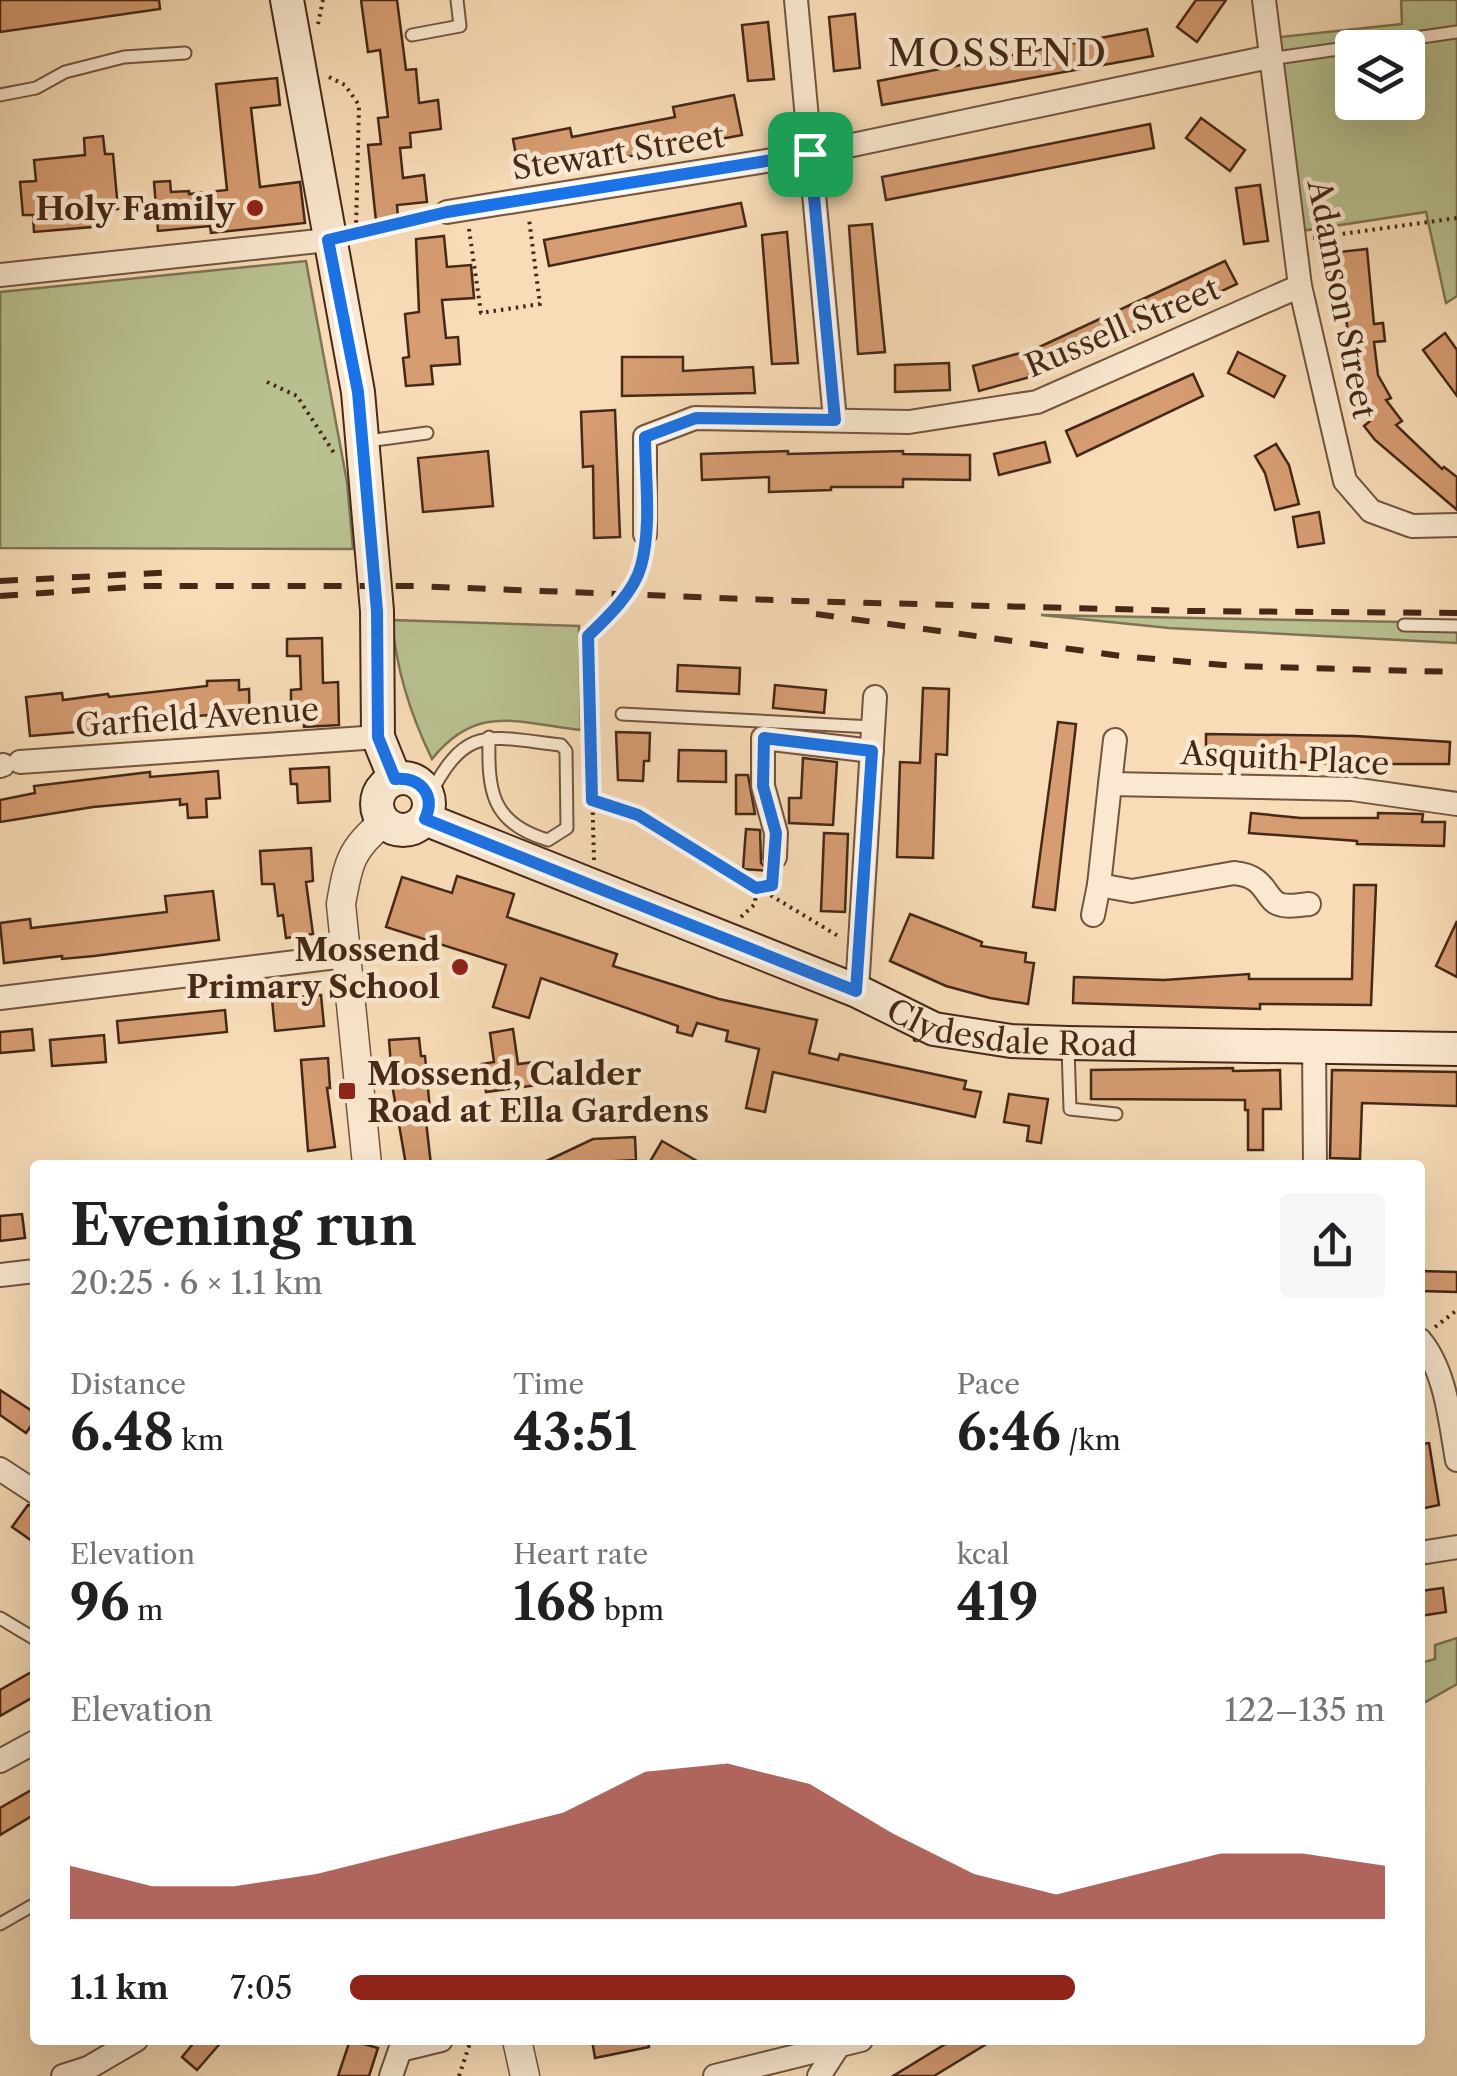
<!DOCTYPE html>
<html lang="en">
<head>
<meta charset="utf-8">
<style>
	:root { --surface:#fff; --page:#f6f6f6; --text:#202124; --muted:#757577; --accent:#8f2418 }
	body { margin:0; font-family:"Libre Caslon Text",serif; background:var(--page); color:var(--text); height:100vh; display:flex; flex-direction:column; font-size:38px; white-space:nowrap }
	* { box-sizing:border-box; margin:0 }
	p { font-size:32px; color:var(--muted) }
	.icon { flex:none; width:55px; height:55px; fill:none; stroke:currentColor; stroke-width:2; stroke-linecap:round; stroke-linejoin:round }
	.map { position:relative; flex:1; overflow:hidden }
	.drawer { position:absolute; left:30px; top:1160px; width:1395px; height:885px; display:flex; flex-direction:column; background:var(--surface); border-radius:10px; box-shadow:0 10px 40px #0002 }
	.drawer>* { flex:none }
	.buttons { position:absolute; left:1335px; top:30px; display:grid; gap:20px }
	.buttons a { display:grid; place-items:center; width:90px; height:90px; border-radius:10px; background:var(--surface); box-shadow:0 10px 40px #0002; font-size:50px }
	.pin { position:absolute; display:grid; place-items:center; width:85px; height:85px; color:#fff; margin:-42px; border-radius:20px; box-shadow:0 5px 15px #0006 }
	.round { display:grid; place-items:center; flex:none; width:105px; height:105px; border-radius:10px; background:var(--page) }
	.summary { display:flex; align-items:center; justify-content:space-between; height:170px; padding:0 40px }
	h1 { font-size:55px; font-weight:800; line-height:75px }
	.figures { display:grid; grid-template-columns:repeat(3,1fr); gap:15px; height:170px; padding:10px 40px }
	.figures div { display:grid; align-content:center }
	.figures b { font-size:50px; font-weight:800 }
	.figures small { font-size:28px; font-weight:400 }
	.figures p { font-size:28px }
	.chart { height:280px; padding:20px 40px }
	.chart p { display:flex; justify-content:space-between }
	.chart svg { width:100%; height:180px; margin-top:10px; fill:var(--accent); opacity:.7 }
	ul { padding:0 40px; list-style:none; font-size:32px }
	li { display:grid; grid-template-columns:160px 120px 1fr; align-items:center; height:75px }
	li i { height:25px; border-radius:12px; background:var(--accent) }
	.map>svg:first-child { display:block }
	.green { fill:#b9c191; stroke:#807454; stroke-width:2.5; fill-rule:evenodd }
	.building { fill:#d69c72; stroke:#462817; stroke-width:2.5 }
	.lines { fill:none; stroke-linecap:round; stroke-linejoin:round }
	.service-casing { stroke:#72553f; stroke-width:15 }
	.minor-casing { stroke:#72553f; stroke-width:26 }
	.tertiary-casing { stroke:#72553f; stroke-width:31 }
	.secondary-casing { stroke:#462817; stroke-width:36 }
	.path { stroke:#462817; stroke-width:4; stroke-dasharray:2.5 5; stroke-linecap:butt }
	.service { stroke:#fae8d0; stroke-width:11 }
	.minor { stroke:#fae8d0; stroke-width:22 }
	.tertiary { stroke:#fae8d0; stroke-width:28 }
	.secondary { stroke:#fae8d0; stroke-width:32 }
	.rail { stroke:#462817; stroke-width:6; stroke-dasharray:18 18; stroke-linecap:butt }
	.route-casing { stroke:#fff; stroke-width:20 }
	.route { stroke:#1a73e8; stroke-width:12 }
	.poi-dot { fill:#8f2418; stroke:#fae8d0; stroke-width:4 }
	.labels { text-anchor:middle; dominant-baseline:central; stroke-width:9; stroke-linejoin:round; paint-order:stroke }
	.street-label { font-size:32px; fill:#462817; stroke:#fae8d0 }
	.poi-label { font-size:32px; font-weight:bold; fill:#462817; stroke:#fae8d0; text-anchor:end }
	.quarter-label { font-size:38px; letter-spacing:2.5px; fill:#462817; stroke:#fae8d0 }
</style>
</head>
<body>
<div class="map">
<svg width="1457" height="2076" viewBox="0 0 1457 2076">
	<rect width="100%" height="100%" fill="#f7dcb7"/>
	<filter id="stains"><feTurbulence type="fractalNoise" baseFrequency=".002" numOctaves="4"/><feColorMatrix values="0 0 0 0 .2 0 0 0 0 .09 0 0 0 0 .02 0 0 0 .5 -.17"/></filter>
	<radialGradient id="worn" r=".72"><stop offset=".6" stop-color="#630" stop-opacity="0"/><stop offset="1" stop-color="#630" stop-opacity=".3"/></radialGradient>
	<!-- green -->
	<g class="green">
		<path d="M1401 0H1457V296L1446 303 1426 212 1301 231 1280 37 1402 24ZM1352 48H1408V102H1352Z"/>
		<path d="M306 261 347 482 353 549 0 548V292Z"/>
		<path d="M1041 615 1457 623V643L1169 628Z"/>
		<path d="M392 620 579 626 581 730C517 723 477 703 432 759 410 714 396 670 392 620Z"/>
		<path d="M1457 1638V1684L1420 1705V1663L1435 1659V1645Z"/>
	</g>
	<!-- building -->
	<g class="building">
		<path d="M0 0H159L160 9 0 32Z"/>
		<path d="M361 0H397L406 70 416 69 419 103 438 100 441 129 410 133 411 147 400 148 403 178 424 175 427 202 397 205 398 218 376 221 368 145 381 144 378 118 388 117 380 50 368 52Z"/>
		<path d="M1196 0H1226L1197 42 1177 27Z"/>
		<path d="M855 14 860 68 834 71 829 17Z"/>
		<path d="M768 22 774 79 748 81 742 25Z"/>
		<path d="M1147 29 1153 56 882 105 878 81Z"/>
		<path d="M277 78 280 105 251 108 260 187 300 182 305 223 211 233 210 226 158 231 154 182 170 181 171 192 189 191V194L227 190 216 84Z"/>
		<path d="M734 95 742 135 520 177 513 139 570 128 572 137 675 117 673 107Z"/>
		<path d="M1201 118 1245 150 1230 171 1186 138Z"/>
		<path d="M1150 124 1154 148 886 200 882 177Z"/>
		<path d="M103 136 105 154H113L118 209 102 211 104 226 34 232 33 215H23L20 182 36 181 34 160 85 155 84 138Z"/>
		<path d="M1260 185 1268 241 1244 244 1236 188Z"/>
		<path d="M741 203 746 226 549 266 544 240Z"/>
		<path d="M872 224 885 352 858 354 849 226Z"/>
		<path d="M787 232 798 363 772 364 762 235Z"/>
		<path d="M444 236 447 267 471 265 474 298 442 300 446 338 458 337 460 364 431 366 433 384 406 386 403 358 409 357 405 314 419 312 416 239Z"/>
		<path d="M1367 249 1374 324 1383 323 1385 341 1374 342 1378 375 1391 398 1386 400 1402 421 1396 425 1442 469 1444 467 1457 477V510L1375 440 1364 426 1370 421 1354 391 1339 252Z"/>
		<path d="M1225 261 1237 284 1041 375 1040 371 1029 375 1030 377 979 391 973 366 1035 349Z"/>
		<path d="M1445 333 1457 350V396L1423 350Z"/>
		<path d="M1238 352 1285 376 1274 397 1228 373Z"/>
		<path d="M622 357H683V371L753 367 755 393 622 396Z"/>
		<path d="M949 363 950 390 895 392V365Z"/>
		<path d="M1193 374 1203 396 1077 456 1066 431Z"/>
		<path d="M615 410 620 537 594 538 593 466 583 467 581 412Z"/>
		<path d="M1045 442 1050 462 999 475 994 454Z"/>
		<path d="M1276 444 1289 465 1299 504 1275 510 1265 473 1255 456Z"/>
		<path d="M488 451 493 506 423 512 418 458Z"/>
		<path d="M788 451V454L903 451V454L970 455V480L903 479V487H831V490L769 492V477L702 480 701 454Z"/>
		<path d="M1319 512 1324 543 1298 547 1293 517Z"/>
		<path d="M322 638 323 683 338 682 339 725 304 727V713H291V690L301 689 300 656H287V639Z"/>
		<path d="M678 665 740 668 739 694 677 691Z"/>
		<path d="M239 680V690L249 689 250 723 208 724V715L124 722 125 728 30 736 26 697 62 693 63 700 108 694 109 697 207 686V681Z"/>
		<path d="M775 685 826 690 824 713 773 708Z"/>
		<path d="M923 688 949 689 947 755 936 754 933 858 897 857 900 762 920 763Z"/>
		<path d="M1058 722 1076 724 1055 910 1033 907Z"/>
		<path d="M616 732 650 733 649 761H644L643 781 618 780Z"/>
		<path d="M1206 734 1355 736 1450 742 1449 764H1340L1206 758Z"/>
		<path d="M679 750 726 751V782L678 781Z"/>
		<path d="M803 758 837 762 833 825 789 823V798H801Z"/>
		<path d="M329 767 330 801 298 803 297 784H291L290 769Z"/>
		<path d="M218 771 220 798 206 799 207 817 188 818 187 804 180 805V799L93 807 0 822V800L35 793 34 786 150 772V777Z"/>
		<path d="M736 775H748L755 814H736Z"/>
		<path d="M1251 813 1301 818H1378V813L1423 814 1422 822H1445L1444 846 1357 844V841L1249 833Z"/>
		<path d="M746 829 760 830 761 863 769 871 743 869Z"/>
		<path d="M824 833 848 834 845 912 821 911Z"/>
		<path d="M311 848 313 881 306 882 313 934 286 938 283 915 278 916 274 884H262L260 851Z"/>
		<path d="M457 876 514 894 507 917 617 954 613 966 719 999 817 1020 809 1053 838 1060 840 1054 966 1081 964 1089 981 1092 975 1117 773 1072 765 1112 746 1108 759 1049 726 1041 728 1031 697 1023 692 1036 677 1032 678 1026 541 978 529 1018 493 1007 506 965 386 927 402 877 452 893Z"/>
		<path d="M1354 885H1376L1371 1005 1260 1004V1009L1073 1003 1074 977 1164 980 1249 974V979H1352Z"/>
		<path d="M213 891 219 940 94 956 62 959V956L4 963 0 923 30 919 31 928 167 912 165 896Z"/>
		<path d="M910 914 982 942 981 946 1026 953 1025 962 1034 963 1028 1004 990 998 946 986 890 961Z"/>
		<path d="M1457 921V977L1436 966Z"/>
		<path d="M321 995 324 1026 275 1031 272 999Z"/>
		<path d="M225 1010 227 1032 119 1043 117 1021Z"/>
		<path d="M32 1029 34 1050 0 1053V1032Z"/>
		<path d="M513 1029 518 1064 535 1062 538 1085 486 1092 482 1064 494 1062 490 1033Z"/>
		<path d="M104 1035 106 1062 52 1066 50 1040Z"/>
		<path d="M419 1038 421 1056H425L431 1121H426L431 1165H406L393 1090 389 1040Z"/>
		<path d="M328 1058 330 1088H327L335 1147 308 1151 301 1060Z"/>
		<path d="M1233 1068V1071L1280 1070 1281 1109H1263V1150H1248V1110H1245V1100L1091 1099V1070Z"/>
		<path d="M1332 1070 1457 1072V1106L1362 1103 1360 1159 1330 1158Z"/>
		<path d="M1009 1094 1048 1099 1041 1143 1027 1141 1029 1126 1004 1122Z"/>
		<path d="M635 1137 636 1160 538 1165 593 1139Z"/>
		<path d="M662 1141 704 1165H648Z"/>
		<path d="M22 1214 25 1238 0 1241V1216Z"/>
		<path d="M1420 1271 1457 1272V1292L1420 1291Z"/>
		<path d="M0 1390 35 1413V1420L26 1433 0 1415Z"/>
		<path d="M1429 1443 1439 1505 1420 1509V1444Z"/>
		<path d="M28 1505 35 1507V1543L12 1527Z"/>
		<path d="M1443 1588 1446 1612 1420 1616V1591Z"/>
		<path d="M35 1670V1696L0 1716V1690Z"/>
		<path d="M35 1788V1814L0 1835V1808Z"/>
		<path d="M196 2040H223L197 2070 182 2057Z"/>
		<path d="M350 2040 378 2048 369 2076H338Z"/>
		<path d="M592 2040H648L649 2047 595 2058Z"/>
		<path d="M952 2040H993L934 2076H893Z"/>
	</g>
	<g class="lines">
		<!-- service casing -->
		<g class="service-casing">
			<g id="service">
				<path d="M412 35 460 26 457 0"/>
				<path d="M1269 59 1457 32"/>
				<path d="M0 95 36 88 65 72 124 57 185 53"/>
				<path d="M367 441 427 433"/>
				<path d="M1404 625 1457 626"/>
				<path d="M622 714 873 727"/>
				<path d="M429 797C466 723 489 737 561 745L566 751 567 828 548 840C490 823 488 790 489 737"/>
				<path d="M1068 1048 1070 1109 1116 1114"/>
				<path d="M0 1618 35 1639"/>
				<path d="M0 1924 35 1904"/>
			</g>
		</g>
		<!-- minor casing -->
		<g class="minor-casing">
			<g id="minor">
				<path d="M796 0 835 420"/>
				<path d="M1264 0 1300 286 1345 481 1371 511 1412 526 1457 525"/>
				<path d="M447 212 810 154 1269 57"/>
				<path d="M0 275 328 240"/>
				<path d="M645 534V437L695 418 909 422 1037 402 1300 286"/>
				<path d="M20 762 378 737"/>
				<path d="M0 766 3 765"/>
				<path d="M1110 784 1115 740"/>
				<path d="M775 857 776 833 763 786V738L872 751"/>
				<path d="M1309 904C1301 905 1290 907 1282 905 1264 902 1269 876 1234 873L1132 891 1099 885 1110 784 1352 789 1457 804"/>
				<path d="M1093 915 1099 885"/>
				<path d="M857 991 875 697"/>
				<path d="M0 998 345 956"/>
				<path d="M1314 1046 1315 1165"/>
				<path d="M0 1275 35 1271"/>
				<path d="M1420 1340C1446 1371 1450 1421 1457 1460"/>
				<path d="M0 1469 35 1492"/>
				<path d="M1420 1553 1457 1547"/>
				<path d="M0 1761 35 1742"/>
				<path d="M63 2076 88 2068 136 2040"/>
				<path d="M391 2076 400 2050 441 2040"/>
				<path d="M715 2076 861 2040"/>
				<path d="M819 2076 839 2045"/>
			</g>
		</g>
		<!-- tertiary casing -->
		<g class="tertiary-casing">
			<g id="tertiary">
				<path d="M367 1165 341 904C348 863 351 848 384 822"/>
				<path d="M517 2040 525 2076"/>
			</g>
		</g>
		<!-- secondary casing -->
		<g class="secondary-casing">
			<g id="secondary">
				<path d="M287 0 358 392 377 611 378 737 395 779"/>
				<circle cx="403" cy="804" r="26"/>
				<path id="s1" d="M425 819 857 991 934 1029 1011 1041 1068 1043 1457 1049"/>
			</g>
		</g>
		<!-- path -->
		<g class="path">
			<path d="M318 24 323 0"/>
			<path d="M329 77 345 85 359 105 356 229"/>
			<path d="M469 229 481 313 540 304 529 219"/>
			<path d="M354 234 428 217"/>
			<path d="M1313 238 1457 218"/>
			<path d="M267 382 297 396 336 456"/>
			<path d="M593 800 638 815 838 936"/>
			<path d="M594 860 588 636C611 613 639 586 643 553"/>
			<path d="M741 917 755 904 756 888 772 885 773 875"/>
			<path d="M1435 1327 1457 1310"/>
			<path d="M459 2076 471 2040"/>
		</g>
		<!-- service -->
		<use href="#service" class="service"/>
		<!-- minor -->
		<use href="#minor" class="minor"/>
		<!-- tertiary -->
		<use href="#tertiary" class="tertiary"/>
		<!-- secondary -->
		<use href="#secondary" class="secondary"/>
		<!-- rail -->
		<g class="rail">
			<path d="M0 581 177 572"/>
			<path d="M0 596 146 586H414L798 601 1189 611 1457 613"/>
			<path d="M816 614 1121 656 1234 666 1457 672"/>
		</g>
	</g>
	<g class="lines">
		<!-- route casing -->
		<g class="route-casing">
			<path id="route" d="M810 154 835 420 696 418 645 437C645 477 652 526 641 566 634 592 608 617 588 636L592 800 638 815 756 888 772 885 776 833 763 786 764 738 872 751 856 991 425 819C436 795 421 777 395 779L378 737 377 611 358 392 328 240 447 212Z"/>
		</g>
		<!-- route -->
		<use href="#route" class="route"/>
	</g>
	<!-- markers -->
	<g class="poi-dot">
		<circle cx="255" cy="208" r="10"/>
		<circle cx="460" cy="967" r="10"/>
		<rect x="337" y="1081" width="20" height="20" rx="5"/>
	</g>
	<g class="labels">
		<!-- street labels -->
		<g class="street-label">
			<text transform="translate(618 152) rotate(-9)">Stewart Street</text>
			<text transform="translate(1342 299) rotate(79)">Adamson Street</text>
			<text transform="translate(1122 327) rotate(-23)">Russell Street</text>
			<text transform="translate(197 717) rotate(-4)">Garfield Avenue</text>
			<text transform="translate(1285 758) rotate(3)">Asquith Place</text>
			<text stroke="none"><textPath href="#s1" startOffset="628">Clydesdale Road</textPath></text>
		</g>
		<!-- poi labels -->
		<g class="poi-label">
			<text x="235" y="208">Holy Family</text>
			<text x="440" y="949">Mossend<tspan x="440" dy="37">Primary School</tspan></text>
			<text x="367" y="1073" text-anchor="start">Mossend, Calder<tspan x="367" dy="37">Road at Ella Gardens</tspan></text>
		</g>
		<!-- quarter labels -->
		<g class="quarter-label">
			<text x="998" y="52">MOSSEND</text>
		</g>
	</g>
	<rect width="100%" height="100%" filter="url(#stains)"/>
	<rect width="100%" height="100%" fill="url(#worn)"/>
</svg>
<div class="buttons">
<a><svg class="icon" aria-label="layers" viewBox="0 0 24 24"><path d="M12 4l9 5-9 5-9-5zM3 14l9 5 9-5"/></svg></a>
</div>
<div class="pin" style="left:810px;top:154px;background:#1e9e55"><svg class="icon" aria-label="arrive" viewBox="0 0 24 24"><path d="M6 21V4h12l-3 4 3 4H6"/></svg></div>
<section class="drawer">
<div class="summary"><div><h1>Evening run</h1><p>20:25 · 6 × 1.1 km</p></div><a class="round"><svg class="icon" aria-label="share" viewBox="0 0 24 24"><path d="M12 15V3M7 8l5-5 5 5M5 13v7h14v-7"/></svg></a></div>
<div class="figures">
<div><p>Distance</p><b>6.48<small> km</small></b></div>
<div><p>Time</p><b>43:51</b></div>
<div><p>Pace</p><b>6:46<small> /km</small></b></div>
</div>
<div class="figures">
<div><p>Elevation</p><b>96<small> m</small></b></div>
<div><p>Heart rate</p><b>168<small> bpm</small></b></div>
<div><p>kcal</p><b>419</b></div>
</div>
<div class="chart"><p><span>Elevation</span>122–135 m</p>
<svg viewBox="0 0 160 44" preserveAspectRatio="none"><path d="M0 44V31L10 36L20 36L30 33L40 28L50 23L60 18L70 8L80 6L90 11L100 23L110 33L120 38L130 33L140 28L150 28L160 31V44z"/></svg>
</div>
<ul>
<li><b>1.1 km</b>7:05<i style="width:70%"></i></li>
</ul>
</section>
</div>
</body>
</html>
